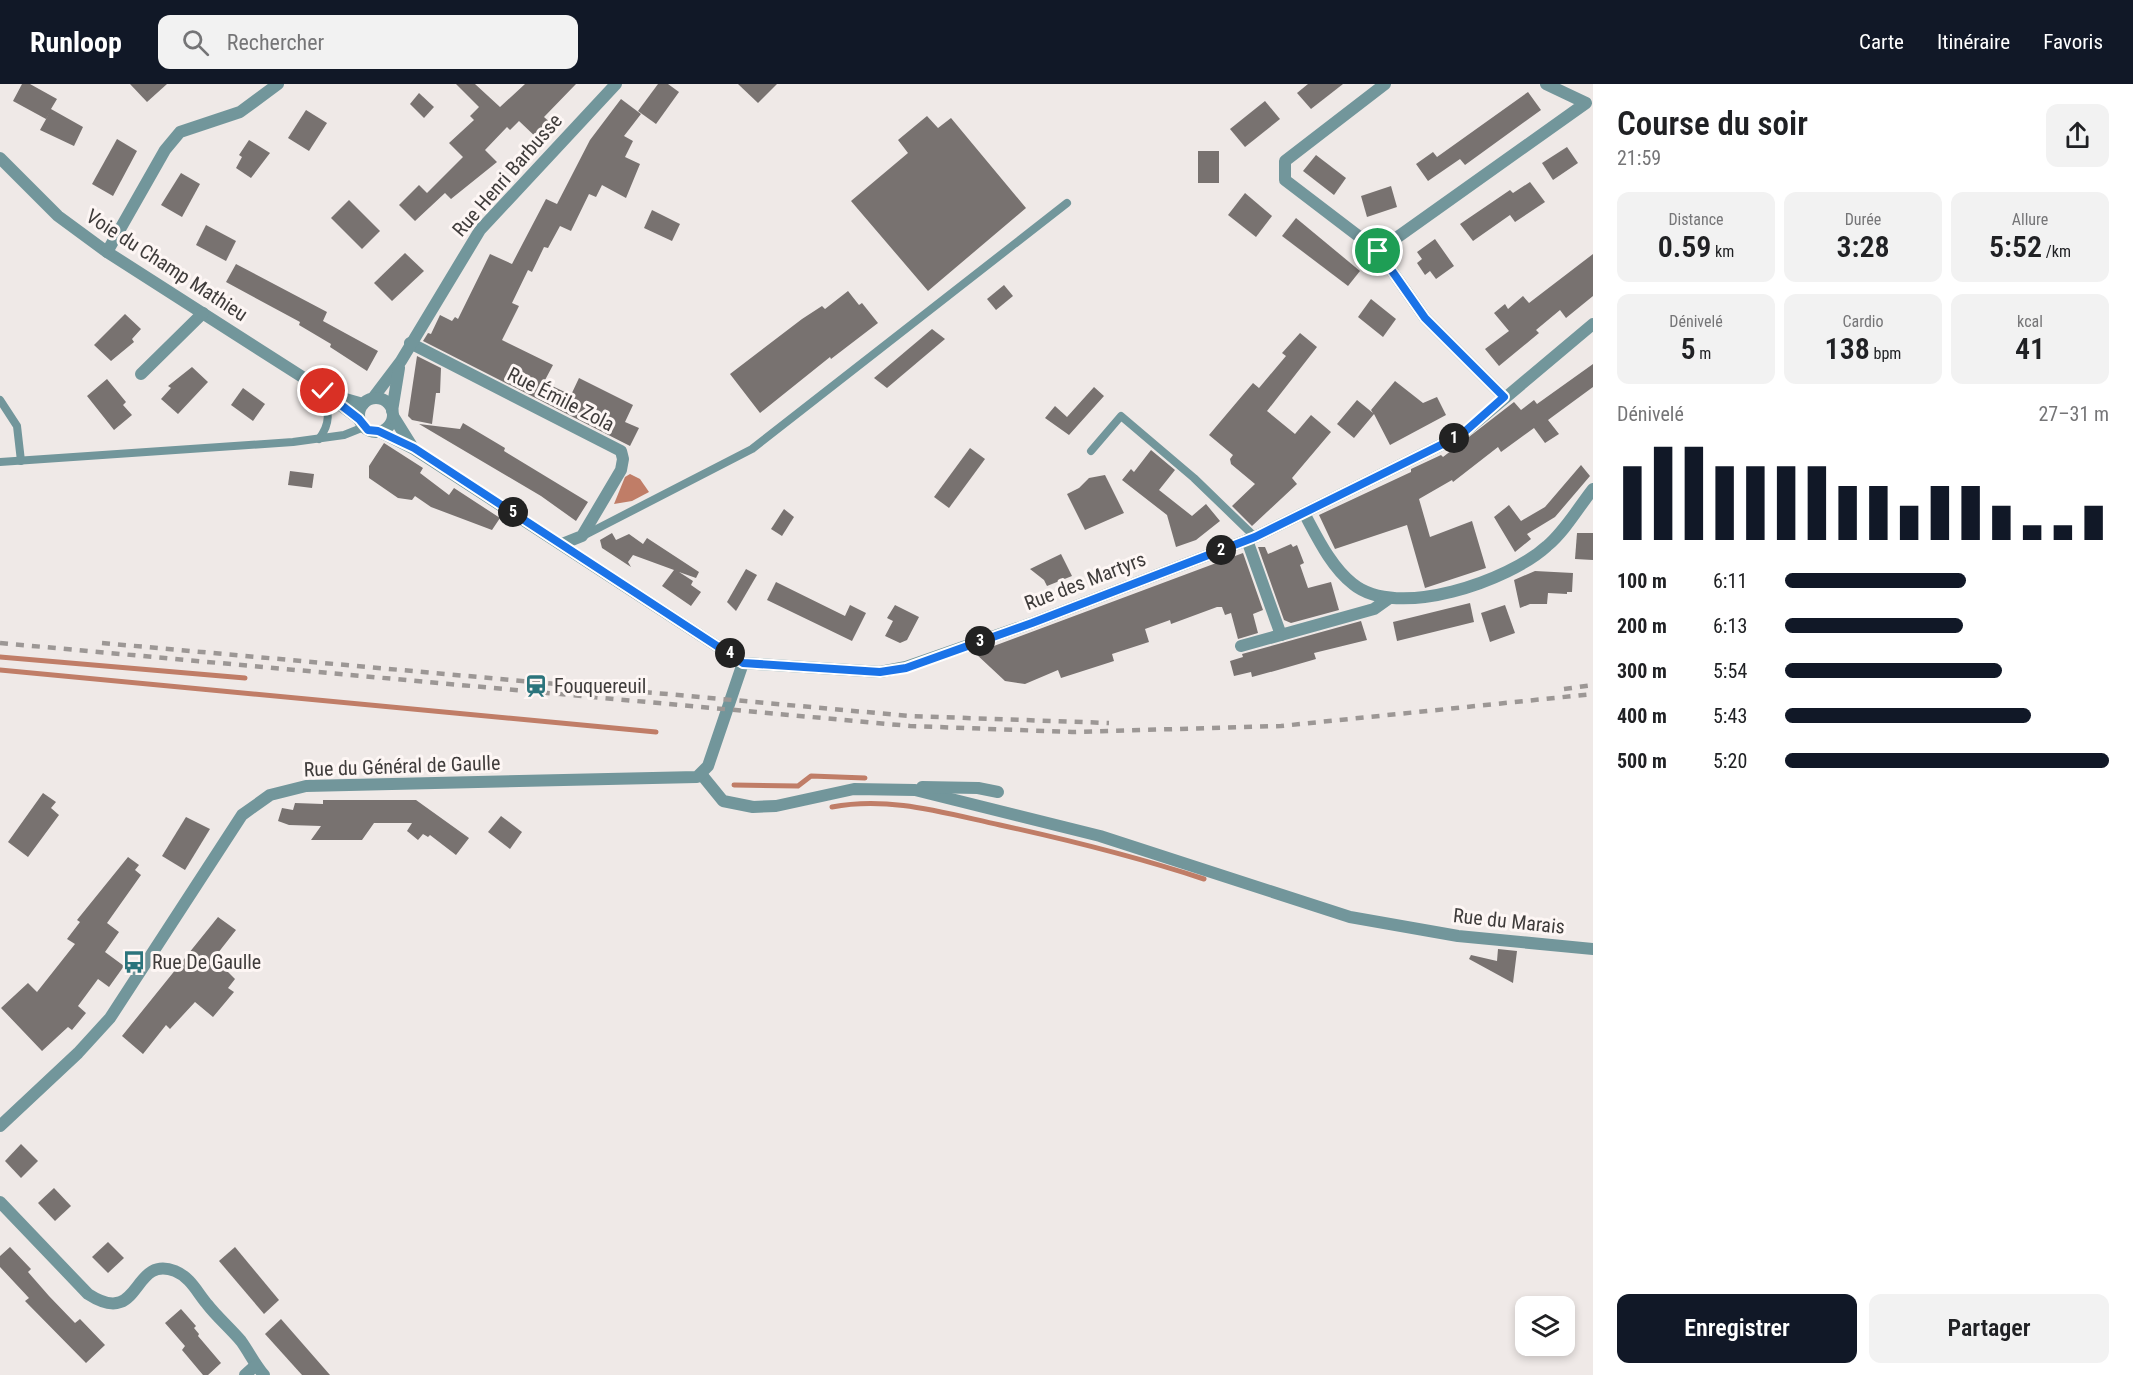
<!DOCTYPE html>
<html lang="fr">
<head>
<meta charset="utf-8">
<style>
	:root { --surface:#fff; --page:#f2f2f2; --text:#202124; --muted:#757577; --accent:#111827 }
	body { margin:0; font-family:"Roboto Condensed",sans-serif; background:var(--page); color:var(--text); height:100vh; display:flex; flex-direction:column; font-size:22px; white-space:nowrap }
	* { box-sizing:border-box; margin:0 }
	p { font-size:20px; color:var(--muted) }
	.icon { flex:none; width:33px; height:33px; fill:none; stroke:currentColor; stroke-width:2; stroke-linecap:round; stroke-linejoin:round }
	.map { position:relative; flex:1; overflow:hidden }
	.sheet { display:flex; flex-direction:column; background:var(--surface); width:540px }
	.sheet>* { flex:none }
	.tools { position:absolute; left:1515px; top:1212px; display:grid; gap:12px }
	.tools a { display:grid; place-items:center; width:60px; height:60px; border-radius:12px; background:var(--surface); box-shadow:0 3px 9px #0003; font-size:30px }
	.pin { position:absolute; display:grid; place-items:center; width:51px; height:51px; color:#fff; margin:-26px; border:3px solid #fff; border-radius:50%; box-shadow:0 2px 6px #0007 }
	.km { position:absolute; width:30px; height:30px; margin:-15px; border-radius:50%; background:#222; color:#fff; font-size:16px; line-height:30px; text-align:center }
	.round { display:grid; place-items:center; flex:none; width:63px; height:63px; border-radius:12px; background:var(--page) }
	.overview { display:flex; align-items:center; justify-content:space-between; height:102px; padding:0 24px }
	h1 { font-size:33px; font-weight:600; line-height:45px }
	.figures { display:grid; grid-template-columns:repeat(3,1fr); gap:9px; height:102px; padding:6px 24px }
	.figures div { display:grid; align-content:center; border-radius:12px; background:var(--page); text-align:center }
	.figures b { font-size:30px; font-weight:600 }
	.figures small { font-size:16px; font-weight:400 }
	.figures p { font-size:16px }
	.chart { height:168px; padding:12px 24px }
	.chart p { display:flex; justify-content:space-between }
	.chart svg { width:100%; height:108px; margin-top:6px; stroke:var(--accent); stroke-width:6 }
	.cta { display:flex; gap:12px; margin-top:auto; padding:12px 24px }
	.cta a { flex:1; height:69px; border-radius:12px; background:var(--accent); color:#fff; font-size:24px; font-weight:600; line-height:69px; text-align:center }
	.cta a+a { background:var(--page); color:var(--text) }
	ul { padding:0 24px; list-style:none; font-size:20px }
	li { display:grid; grid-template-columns:96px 72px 1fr; align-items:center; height:45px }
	li i { height:15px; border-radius:8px; background:var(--accent) }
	header { display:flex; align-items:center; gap:36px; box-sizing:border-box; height:84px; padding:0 30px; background:var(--accent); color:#fff }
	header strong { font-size:28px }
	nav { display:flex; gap:33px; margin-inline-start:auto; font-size:21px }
	.search { width:420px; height:54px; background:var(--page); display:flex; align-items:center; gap:15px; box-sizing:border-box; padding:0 21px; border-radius:12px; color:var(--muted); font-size:22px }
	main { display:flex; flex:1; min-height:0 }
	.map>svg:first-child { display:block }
	.water { fill:#c07d67 }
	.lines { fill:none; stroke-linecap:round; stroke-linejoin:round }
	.stream { stroke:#c07d67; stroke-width:5 }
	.building { fill:#787270 }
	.service { stroke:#72969b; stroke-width:8 }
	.minor { stroke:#72969b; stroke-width:12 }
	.tertiary { stroke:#72969b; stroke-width:12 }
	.rail { stroke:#9c9795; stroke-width:4.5; stroke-dasharray:8 8; stroke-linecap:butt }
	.route-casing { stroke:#fff; stroke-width:12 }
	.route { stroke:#1a73e8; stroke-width:8 }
	.labels { text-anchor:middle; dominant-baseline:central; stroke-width:6; stroke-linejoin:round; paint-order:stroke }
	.street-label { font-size:20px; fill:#3f3c3b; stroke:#fdf6f4 }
	.poi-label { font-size:20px; fill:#3f3c3b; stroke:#fdf6f4; text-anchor:start }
</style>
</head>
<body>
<header>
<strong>Runloop</strong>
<div class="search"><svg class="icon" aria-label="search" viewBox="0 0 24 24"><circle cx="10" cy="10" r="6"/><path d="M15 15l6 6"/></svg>Rechercher</div>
<nav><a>Carte</a><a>Itinéraire</a><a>Favoris</a></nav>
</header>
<main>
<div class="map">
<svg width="1593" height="1291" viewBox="0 0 1593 1291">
	<rect width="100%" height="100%" fill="#efe9e7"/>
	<!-- water -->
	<path class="water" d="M630 390 640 395 649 408 632 417 614 420 625 393Z"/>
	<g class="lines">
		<!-- stream -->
		<g class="stream">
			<path d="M0 573 245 594"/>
			<path d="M0 586 656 648"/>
			<path d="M734 701 798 702 811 692 865 694"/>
			<path d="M832 723C889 712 944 729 1000 741 1069 756 1137 773 1204 795"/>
		</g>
	</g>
	<!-- building -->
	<g class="building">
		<path d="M22 0H30L57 15 51 25 83 43 74 62 40 46 50 28 46 35 13 17Z"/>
		<path d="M130 0H167L147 18Z"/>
		<path d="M456 0H475L500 23 525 0H576L544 33 553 41 539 56 519 37 510 46 507 43 485 66 497 78 451 115 445 109 415 137 399 121 419 101 427 109 463 73 449 59 474 36 470 32 479 23Z"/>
		<path d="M658 0H668L679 8 656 40 638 27Z"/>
		<path d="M738 0H777L758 19Z"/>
		<path d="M1308 0H1343L1311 25 1297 9Z"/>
		<path d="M1528 8 1541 26 1465 81 1460 75 1428 97 1416 80 1433 68 1437 73Z"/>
		<path d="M419 9 434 23 424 34 410 20Z"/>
		<path d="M621 15 641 30 624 52 633 57 625 73 640 80 626 114 602 101 596 113 589 110 571 147 560 142 548 164 544 163 532 188 528 186 512 219 519 222 502 256 553 281 544 298 571 311 579 294 633 321 625 338 639 344 630 362 423 257 428 249 431 250 440 231 452 237 455 233 458 235 490 170 512 180 546 115 557 120 590 56Z"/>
		<path d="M1265 17 1280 35 1245 63 1230 45Z"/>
		<path d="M306 26 327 39 309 67 288 54Z"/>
		<path d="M927 32 938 44 951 34 1026 124 928 207 851 117 908 69 898 56Z"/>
		<path d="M117 55 137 67 113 112 92 100Z"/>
		<path d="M249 56 270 69 251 94 236 84 242 73 239 71Z"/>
		<path d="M1567 63 1578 79 1553 96 1542 79Z"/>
		<rect x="1198" y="67" width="21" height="32"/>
		<path d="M1316 71 1346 94 1334 111 1303 87Z"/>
		<path d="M181 89 200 100 182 133 161 121Z"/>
		<path d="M1530 98 1545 118 1515 138 1510 131 1473 157 1460 140 1510 106 1513 109Z"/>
		<path d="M1391 102 1397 123 1367 133 1361 112Z"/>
		<path d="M1245 109 1272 132 1256 153 1228 131Z"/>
		<path d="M349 116 380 147 362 165 331 134Z"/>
		<path d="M652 126 680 140 672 157 644 144Z"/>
		<path d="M1296 134 1360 187 1348 202 1282 152Z"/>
		<path d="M206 141 236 157 226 177 196 161Z"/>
		<path d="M1435 155 1454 182 1436 195 1430 187 1425 191 1417 179 1422 175 1417 168Z"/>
		<path d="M405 169 424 187 392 217 374 199Z"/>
		<path d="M1593 170V212L1566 234 1560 226 1536 246 1539 249 1499 282 1485 265 1509 247 1494 229 1505 220 1508 225 1523 212 1529 219Z"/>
		<path d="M236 180 327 228 323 237 378 267 367 287 330 263 331 260 299 241 300 238 226 198Z"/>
		<path d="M1004 201 1013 212 996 226 987 215Z"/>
		<path d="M848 207 859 221 862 219 878 239 831 275 830 273 760 329 730 290 802 235 822 222 825 225Z"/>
		<path d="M1371 215 1396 235 1383 253 1358 233Z"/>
		<path d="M125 230 141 245 132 255 134 258 111 277 94 261Z"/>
		<path d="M932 245 945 255 887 304 874 294Z"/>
		<path d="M1300 249 1317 263 1267 327 1295 350 1311 331 1331 348 1292 394 1297 400 1252 442 1232 422 1255 400 1231 380 1230 375 1233 371 1209 351 1253 299 1259 304 1286 272 1282 269Z"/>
		<path d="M417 272 441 284 440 309H436L432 340 412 336 408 332Z"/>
		<path d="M1593 280V303L1548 336 1559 350 1545 359 1534 344 1501 368 1498 363 1453 398 1452 396 1419 415 1430 453 1472 437 1486 484 1425 504 1407 441 1335 465 1319 431 1411 388V385L1441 371 1443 373 1514 318 1521 326 1534 316 1537 320Z"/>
		<path d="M192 283 208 298 178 330 161 315 171 304 168 302Z"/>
		<path d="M107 295 126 318 123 321 132 331 114 346 87 312Z"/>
		<path d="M1395 297 1423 319 1437 313 1446 331 1390 361 1374 330 1354 354 1337 340 1357 316 1373 329 1371 326Z"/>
		<path d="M1094 303 1104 312 1069 351 1045 334 1055 322 1067 333Z"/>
		<path d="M243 304 265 320 253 337 231 321Z"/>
		<path d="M463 339 505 364 504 367 588 418 576 437 541 412 419 340 460 345Z"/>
		<path d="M384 359 423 384 420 389 449 411 454 404 500 434 492 446 431 423 415 412 412 416 398 414 369 394V382Z"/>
		<path d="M970 364 985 375 949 424 934 413Z"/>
		<path d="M1151 366 1175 386 1159 406 1192 432 1206 420 1220 437 1196 456 1176 463 1167 431 1122 396 1131 385 1134 388Z"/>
		<path d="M1581 381 1590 392 1555 433 1527 450 1531 455 1515 468 1494 433 1509 421 1521 437 1545 423Z"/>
		<path d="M290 387 314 390 312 404 288 401Z"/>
		<path d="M1105 391 1124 429 1085 446 1067 410 1079 404 1089 394Z"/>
		<path d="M784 425 794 433 782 452 771 445Z"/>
		<path d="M612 449 616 456 629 450 643 460 647 454 699 488 696 494 679 488 693 497 691 501 701 508 691 522 662 502 674 486 633 471 628 478 631 483 602 464 600 456Z"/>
		<path d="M1577 449H1593V476L1575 475Z"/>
		<path d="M1291 460 1293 463 1297 461 1304 479 1300 481 1308 504 1331 498 1339 526 1291 539 1284 536 1258 463H1265L1268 470Z"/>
		<path d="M1243 469 1263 526 1253 530 1258 549 1238 555 1231 529 1225 531 1222 523H1217L1171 540 1170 536 1145 545 1149 558 1112 570 1114 577 1061 594 1058 586 1025 600 1005 597 975 569Z"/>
		<path d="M1061 470 1072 492 1047 502 1044 496 1030 485Z"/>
		<path d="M746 485 757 491 736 527 727 518Z"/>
		<path d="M1535 487 1573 489 1572 508H1567V510L1548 509 1547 520H1530L1520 524 1514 496Z"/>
		<path d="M776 498 845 532 850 521 866 529 852 557 767 516Z"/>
		<path d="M1470 519 1474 538 1397 557 1393 538Z"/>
		<path d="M895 521 919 533 907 556 900 559 885 552 893 537 887 534Z"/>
		<path d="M1505 521 1515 549 1490 558 1481 529Z"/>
		<path d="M1361 537 1367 556 1314 569 1316 575 1278 586 1252 593 1251 588 1234 592 1230 577 1243 573 1242 570Z"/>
		<path d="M43 709 56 718 51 724 59 731 28 773 8 758Z"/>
		<path d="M323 716H416L469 754 456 771 430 751 428 753 423 750 418 756 407 747 412 739H374L362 756H311L321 742 289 741 278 737 282 724 293 726 295 719 323 720Z"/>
		<path d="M501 732 522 748 510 765 488 748Z"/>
		<path d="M186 733 210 745 185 786 162 772Z"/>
		<path d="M128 773 139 781 135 786 141 791 107 839 119 848 105 868 124 882 109 903 98 895 78 922 86 929 72 946 68 943 42 967 1 924 28 899 37 908 75 860 67 855 80 838 77 836Z"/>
		<path d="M218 833 236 846 214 874 235 895 228 904 234 908 213 933 195 918 170 945 166 941 143 970 122 952Z"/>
		<path d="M1498 865 1517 867 1513 899 1469 875 1471 871 1497 877Z"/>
		<path d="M21 1060 38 1077 21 1094 5 1077Z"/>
		<path d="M54 1104 71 1122 55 1137 38 1119Z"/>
		<path d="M108 1158 124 1174 108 1189 92 1173Z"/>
		<path d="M10 1163 31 1185 28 1188 49 1212 75 1239 80 1235 105 1261 86 1279 25 1217 29 1214 0 1183V1172Z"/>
		<path d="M235 1163 279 1216 264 1230 219 1177Z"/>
		<path d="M181 1225 196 1242 194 1244 199 1250 198 1252 221 1279 208 1291H203L182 1266 185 1262 165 1239Z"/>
		<path d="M281 1235 330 1291H302L265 1250Z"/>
	</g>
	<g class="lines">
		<!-- service -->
		<g class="service">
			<path d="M0 316 17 342 21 377"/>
			<path d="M319 355C331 339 329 328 323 309"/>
			<path d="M1091 367 1121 332 1194 394 1255 453"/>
			<path d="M0 378 293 358 344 351 364 343"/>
			<path d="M583 452 752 365 1067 119"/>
		</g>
		<!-- minor -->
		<g class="minor">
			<path d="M1385 0 1285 77V96L1378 167 1425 234 1504 313"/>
			<path d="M0 74 58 132 107 168 304 294 359 335"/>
			<path d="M1378 167 1586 19 1546 0"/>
			<path d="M107 168 165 66 180 48 240 28 278 0"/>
			<path d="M410 259 621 367 623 375 621 386 582 452 562 460"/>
			<path d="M141 290 203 229"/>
			<path d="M335 312 363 320"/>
			<path d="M1304 429C1317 453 1331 483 1353 500 1397 536 1509 497 1547 462 1565 447 1578 424 1593 405"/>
			<path d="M1247 456 1281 551"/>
			<path d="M1241 562 1374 525 1388 515"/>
			<path d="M701 690 723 717 753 723 776 722 854 705 915 706 1100 752 1350 833 1458 852 1593 865"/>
			<path d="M922 703 978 704 998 708"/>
			<path d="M0 1118 88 1210C142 1245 131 1170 175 1187 190 1193 197 1208 207 1220 217 1233 230 1244 241 1257 249 1268 255 1281 264 1291"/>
			<path d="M245 1291 256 1281"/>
		</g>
		<!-- tertiary -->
		<g class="tertiary">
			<path d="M373 314 401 277 480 146 616 0"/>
			<circle cx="376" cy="331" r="17"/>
			<path d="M392 327 399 284"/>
			<path d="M393 332 413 364"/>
			<path d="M378 347 414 365 743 579 880 588 906 583 1032 539 1255 453 1461 351 1593 240"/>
			<path d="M0 1042 78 969 110 934 242 731 270 711 306 702 697 693 708 682 743 579"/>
		</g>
		<!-- rail -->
		<g class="rail">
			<path d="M0 559 910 642 1072 648 1281 642 1593 610"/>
			<path d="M102 559 910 632 1109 639"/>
			<path d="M1564 605 1593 601"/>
		</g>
	</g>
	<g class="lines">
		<!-- route casing -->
		<g class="route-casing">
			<path id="route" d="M323 307 359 335 368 346 378 347 414 364 743 579 880 588 906 584 1032 539 1255 453 1461 351 1504 313 1425 234 1378 167"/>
		</g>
		<!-- route -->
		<use href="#route" class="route"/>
	</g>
	<!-- icons -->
	<defs>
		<g id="station-bare" transform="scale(1.8)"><path d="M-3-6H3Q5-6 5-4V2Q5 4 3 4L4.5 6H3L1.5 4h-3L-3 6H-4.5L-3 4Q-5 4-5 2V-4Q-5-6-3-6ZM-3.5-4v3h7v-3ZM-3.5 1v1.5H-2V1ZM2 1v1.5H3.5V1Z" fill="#2b747c" stroke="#fdf6f4" stroke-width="2.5" paint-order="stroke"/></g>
		<g id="bus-bare" transform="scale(1.8)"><path d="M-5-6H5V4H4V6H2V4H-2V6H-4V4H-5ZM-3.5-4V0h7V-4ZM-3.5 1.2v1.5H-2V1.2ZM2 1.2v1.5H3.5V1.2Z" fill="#2b747c" stroke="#fdf6f4" stroke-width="2.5" paint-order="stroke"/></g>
	</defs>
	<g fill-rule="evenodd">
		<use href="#station-bare" x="536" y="602"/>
		<use href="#bus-bare" x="134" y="878"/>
	</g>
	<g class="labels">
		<!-- street labels -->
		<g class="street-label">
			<text transform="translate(507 91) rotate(-49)">Rue Henri Barbusse</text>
			<text transform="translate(167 181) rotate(33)">Voie du Champ Mathieu</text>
			<text transform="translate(561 315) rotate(27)">Rue Émile Zola</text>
			<text transform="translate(1085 497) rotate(-21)">Rue des Martyrs</text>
			<text transform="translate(402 682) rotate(-2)">Rue du Général de Gaulle</text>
			<text transform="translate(1509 837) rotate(6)">Rue du Marais</text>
		</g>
		<!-- poi labels -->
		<g class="poi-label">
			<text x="554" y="602">Fouquereuil</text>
			<text x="152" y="878">Rue De Gaulle</text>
		</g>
	</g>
</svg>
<div class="tools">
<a><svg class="icon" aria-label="layers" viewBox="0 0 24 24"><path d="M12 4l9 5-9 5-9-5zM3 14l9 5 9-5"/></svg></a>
</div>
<div class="pin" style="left:1378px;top:167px;background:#1e9e55"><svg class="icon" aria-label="arrive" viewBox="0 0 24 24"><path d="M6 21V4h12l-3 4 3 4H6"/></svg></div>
<div class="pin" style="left:323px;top:307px;background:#d93025"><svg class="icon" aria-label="check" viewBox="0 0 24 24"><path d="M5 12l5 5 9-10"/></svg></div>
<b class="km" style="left:1454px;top:354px">1</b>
<b class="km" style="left:1221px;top:466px">2</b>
<b class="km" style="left:980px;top:557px">3</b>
<b class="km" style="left:730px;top:569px">4</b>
<b class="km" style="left:513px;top:428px">5</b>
</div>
<section class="sheet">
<div class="overview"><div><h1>Course du soir</h1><p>21:59</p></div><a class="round"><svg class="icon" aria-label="share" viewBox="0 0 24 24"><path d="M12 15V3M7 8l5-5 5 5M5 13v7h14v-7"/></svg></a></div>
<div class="figures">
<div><p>Distance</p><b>0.59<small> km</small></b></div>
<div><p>Durée</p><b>3:28</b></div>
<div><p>Allure</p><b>5:52<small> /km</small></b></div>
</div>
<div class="figures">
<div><p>Dénivelé</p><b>5<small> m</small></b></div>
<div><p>Cardio</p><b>138<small> bpm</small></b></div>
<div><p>kcal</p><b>41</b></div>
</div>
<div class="chart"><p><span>Dénivelé</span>27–31 m</p>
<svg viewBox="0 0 160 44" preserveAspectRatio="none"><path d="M5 44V14M15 44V6M25 44V6M35 44V14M45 44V14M55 44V14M65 44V14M75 44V22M85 44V22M95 44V30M105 44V22M115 44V22M125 44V30M135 44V38M145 44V38M155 44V30"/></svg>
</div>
<ul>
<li><b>100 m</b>6:11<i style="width:56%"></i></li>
<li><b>200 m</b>6:13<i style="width:55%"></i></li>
<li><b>300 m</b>5:54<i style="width:67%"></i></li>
<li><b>400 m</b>5:43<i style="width:76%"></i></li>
<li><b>500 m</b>5:20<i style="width:100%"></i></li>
</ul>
<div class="cta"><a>Enregistrer</a><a>Partager</a></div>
</section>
</main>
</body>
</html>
